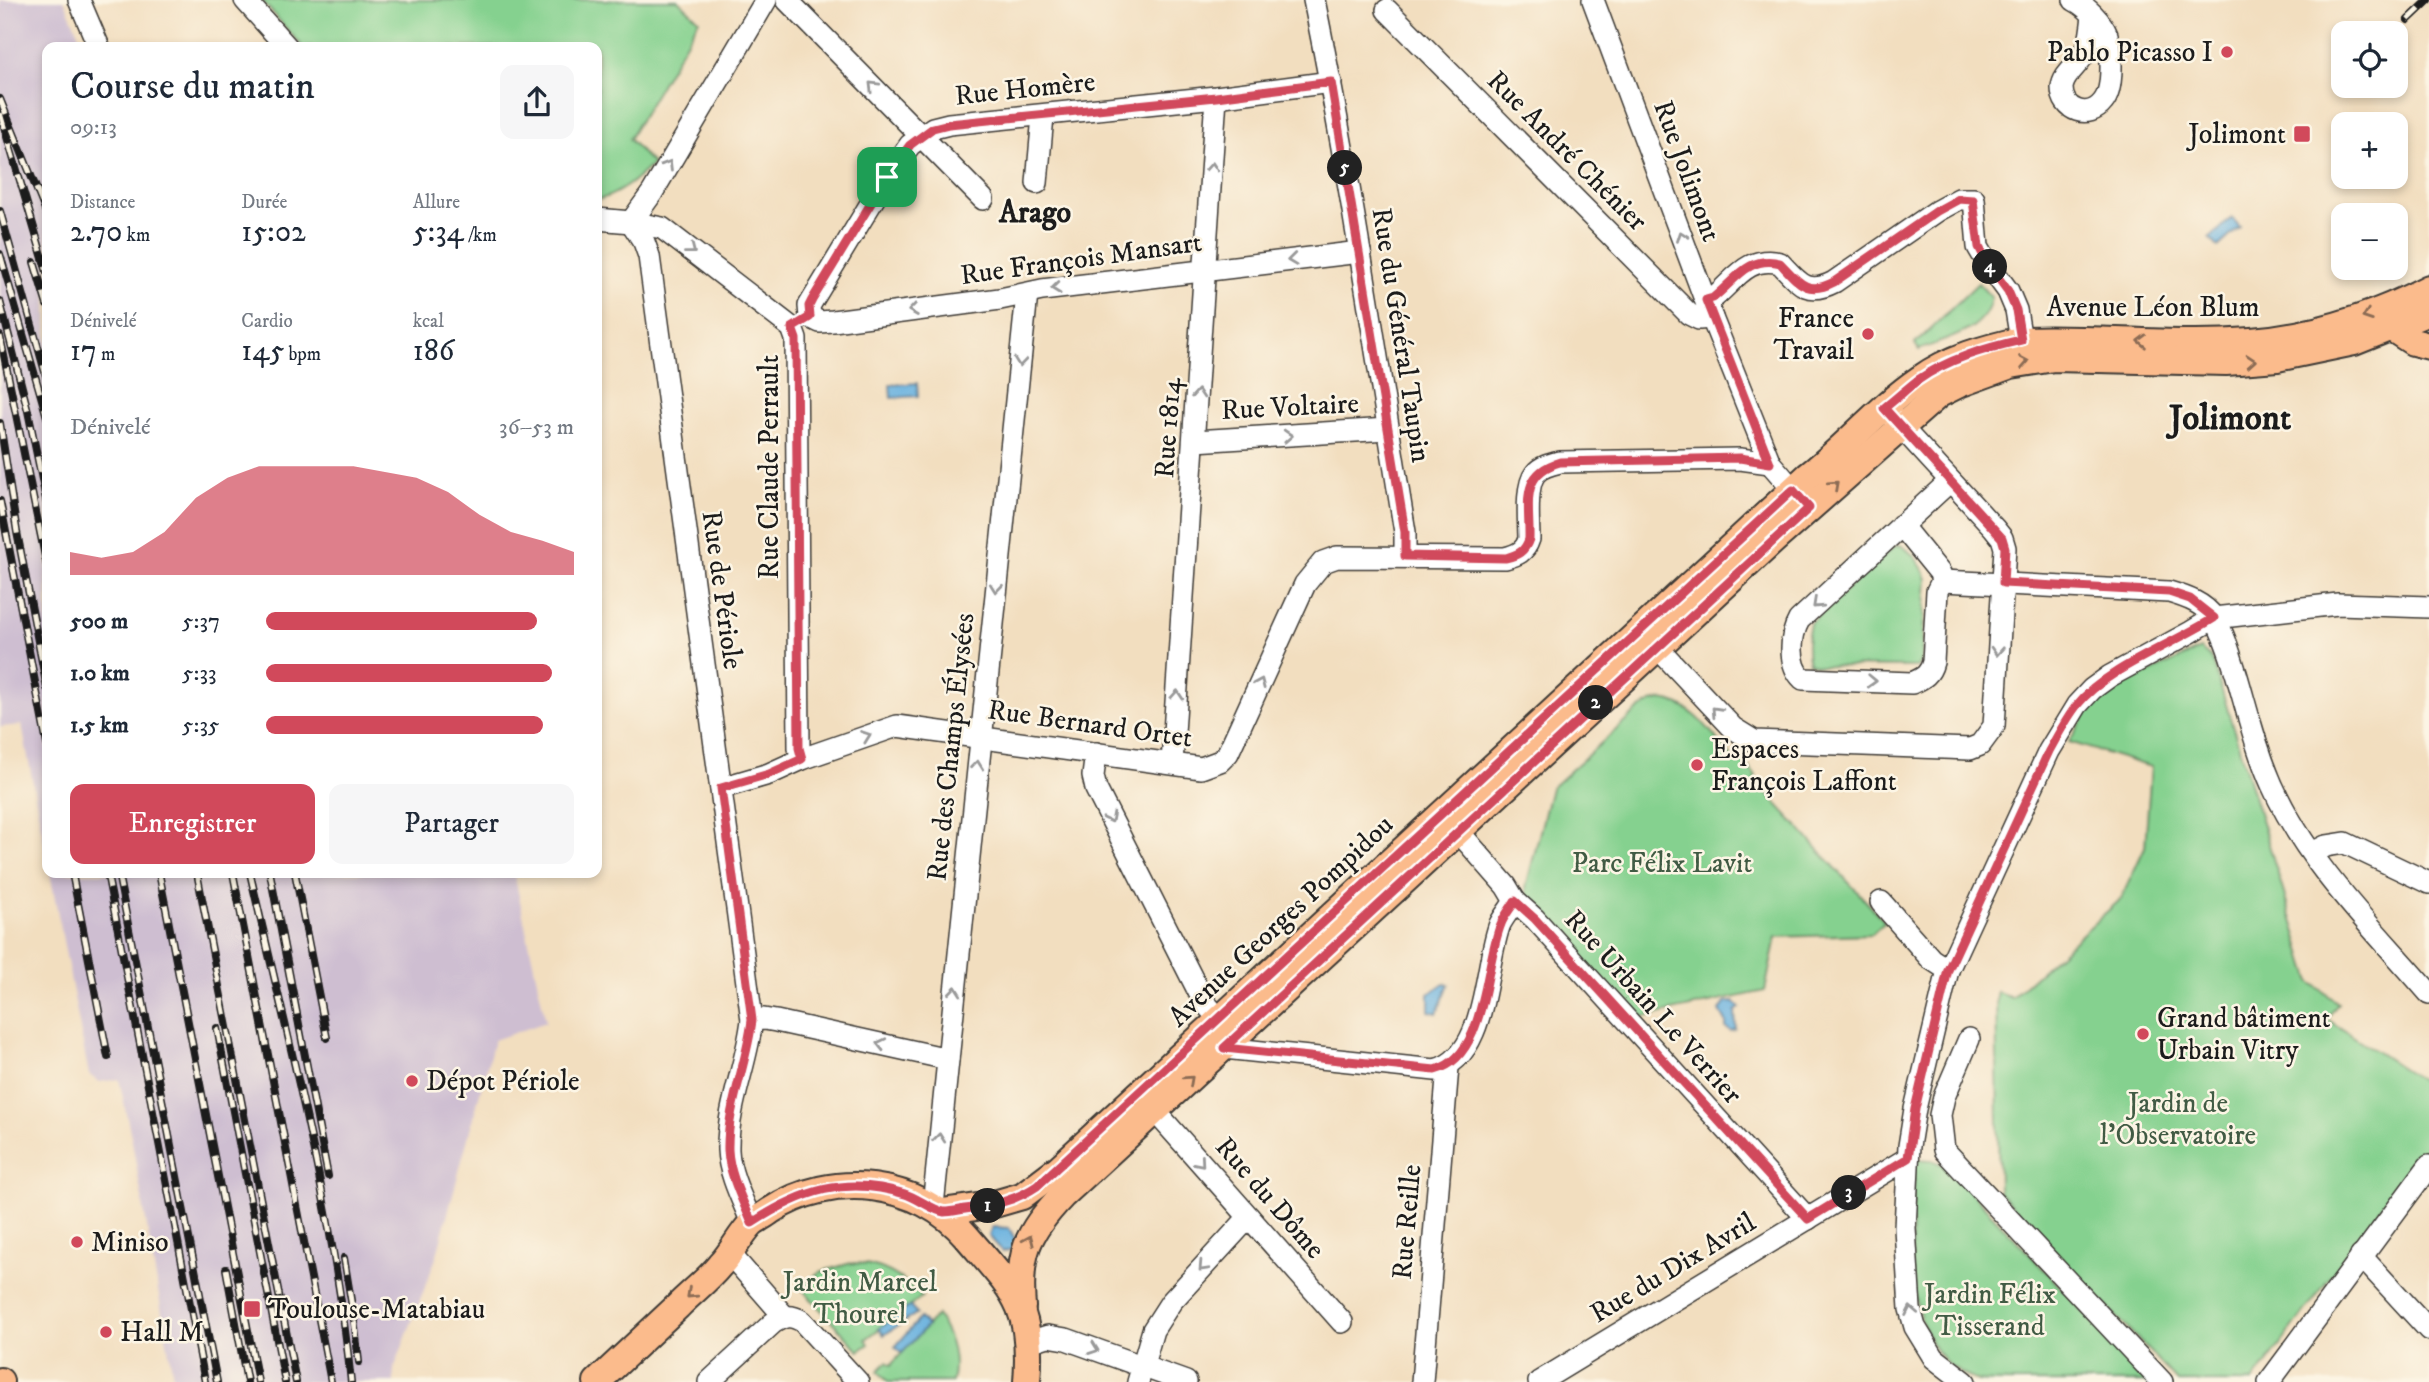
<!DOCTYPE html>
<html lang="fr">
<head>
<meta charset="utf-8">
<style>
	:root { --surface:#fff; --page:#f6f6f7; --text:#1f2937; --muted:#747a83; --accent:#d1495b }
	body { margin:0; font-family:"IM FELL DW Pica",serif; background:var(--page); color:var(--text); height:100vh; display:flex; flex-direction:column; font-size:26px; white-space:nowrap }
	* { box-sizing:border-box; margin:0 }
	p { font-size:23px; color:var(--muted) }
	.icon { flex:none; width:38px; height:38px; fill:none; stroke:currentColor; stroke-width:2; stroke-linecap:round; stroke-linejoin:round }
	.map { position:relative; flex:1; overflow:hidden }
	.panel { position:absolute; left:42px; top:42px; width:560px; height:836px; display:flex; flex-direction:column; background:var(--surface); border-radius:14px; box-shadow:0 4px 10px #0003 }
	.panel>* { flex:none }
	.buttons { position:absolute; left:2331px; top:21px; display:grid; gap:14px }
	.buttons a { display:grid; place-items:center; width:77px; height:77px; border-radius:14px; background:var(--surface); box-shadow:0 4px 10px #0003; font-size:35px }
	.pin { position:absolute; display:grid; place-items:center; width:60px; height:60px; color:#fff; margin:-30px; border-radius:14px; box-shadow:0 4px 10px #0006 }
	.km { position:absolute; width:35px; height:35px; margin:-18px; border-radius:50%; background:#222; color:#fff; font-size:19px; line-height:35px; text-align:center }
	.round { display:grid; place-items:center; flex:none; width:74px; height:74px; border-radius:14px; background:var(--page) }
	.overview { display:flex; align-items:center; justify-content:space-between; height:119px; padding:0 28px }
	h1 { font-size:38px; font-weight:600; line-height:52px }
	.metrics { display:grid; grid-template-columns:repeat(3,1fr); gap:10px; height:119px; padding:7px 28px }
	.metrics div { display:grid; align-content:center }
	.metrics b { font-size:30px; font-weight:600 }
	.metrics small { font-size:19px; font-weight:400 }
	.metrics p { font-size:19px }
	.chart { height:196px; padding:14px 28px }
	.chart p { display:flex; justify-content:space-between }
	.chart svg { width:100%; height:126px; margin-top:7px; fill:var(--accent); opacity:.7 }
	.cta { display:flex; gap:14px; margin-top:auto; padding:14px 28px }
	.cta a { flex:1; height:80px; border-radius:14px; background:var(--accent); color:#fff; font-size:28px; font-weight:600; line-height:80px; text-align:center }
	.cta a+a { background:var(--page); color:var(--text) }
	ul { padding:0 28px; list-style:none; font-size:23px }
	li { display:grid; grid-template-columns:112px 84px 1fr; align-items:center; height:52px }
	li i { height:18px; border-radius:9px; background:var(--accent) }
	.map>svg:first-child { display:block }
	.industrial { fill:#cebed1 }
	.green { fill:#85d18f; stroke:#507656; stroke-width:2 }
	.water { fill:#67b1df; stroke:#42667e; stroke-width:2 }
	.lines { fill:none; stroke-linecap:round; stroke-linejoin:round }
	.minor-casing { stroke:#3c3934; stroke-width:24 }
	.major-casing { stroke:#3c3934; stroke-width:30 }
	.minor { stroke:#fff; stroke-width:21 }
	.major { stroke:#fbbb8c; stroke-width:26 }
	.rail-casing { stroke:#1c1c1c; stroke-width:8 }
	.rail { stroke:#fcf5e5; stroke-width:5; stroke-dasharray:16; stroke-linecap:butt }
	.oneway { stroke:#999 }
	.oneway2 { stroke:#8c6c54 }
	.route-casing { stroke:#fff; stroke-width:14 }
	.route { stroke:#d1495b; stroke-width:9 }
	.poi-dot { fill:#d1495b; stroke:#fcf5e5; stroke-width:2.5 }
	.labels { text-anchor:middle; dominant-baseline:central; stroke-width:5; stroke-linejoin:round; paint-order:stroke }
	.poi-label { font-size:28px; fill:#1c1c1c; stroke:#fcf5e5; text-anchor:start }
	.street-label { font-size:28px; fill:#1c1c1c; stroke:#fcf5e5 }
	.park-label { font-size:28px; fill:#415b44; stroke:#fcf5e5 }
	.neighbourhood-label { font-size:30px; font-weight:bold; fill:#1c1c1c; stroke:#fcf5e5 }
	.district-label { font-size:35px; font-weight:bold; fill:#1c1c1c; stroke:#fcf5e5 }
</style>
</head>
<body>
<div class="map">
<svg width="2429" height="1382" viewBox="0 0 2429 1382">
	<rect width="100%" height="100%" fill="#fcf5e5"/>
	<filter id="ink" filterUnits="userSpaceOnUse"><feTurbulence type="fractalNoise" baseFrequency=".0143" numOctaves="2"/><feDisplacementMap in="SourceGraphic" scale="14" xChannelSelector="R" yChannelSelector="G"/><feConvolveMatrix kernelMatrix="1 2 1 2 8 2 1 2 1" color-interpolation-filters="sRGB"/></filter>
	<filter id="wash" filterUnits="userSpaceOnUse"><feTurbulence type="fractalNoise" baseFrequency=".00686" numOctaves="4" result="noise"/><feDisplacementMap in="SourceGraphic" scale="28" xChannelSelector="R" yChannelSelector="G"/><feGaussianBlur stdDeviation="1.57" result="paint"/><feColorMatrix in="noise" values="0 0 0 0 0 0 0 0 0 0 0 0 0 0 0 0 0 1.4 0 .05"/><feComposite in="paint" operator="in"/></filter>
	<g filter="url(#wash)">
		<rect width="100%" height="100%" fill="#f2debf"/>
		<!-- industrial -->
		<g class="industrial">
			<path d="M0 0H64L84 47H47V859L22 725 0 727Z"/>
			<path d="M50 873H514L546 1022 494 1040 436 1258 394 1369V1382H174L132 1141 119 1079 100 1082 89 1075Z"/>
		</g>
		<!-- green -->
		<g class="green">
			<path d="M261 0H678L699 20 629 139 653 164C637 179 619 195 597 200V47H423L420 45 418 47H303Z"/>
			<path d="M1978 283 1991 297C1987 332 1947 338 1919 350L1915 344Z"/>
			<path d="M1900 545C1912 551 1923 567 1927 579L1921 660 1917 667 1817 666 1809 663C1805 650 1807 636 1810 623L1895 546Z"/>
			<path d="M2200 649 2211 658 2213 662 2311 982 2338 1003 2327 1019 2429 1086V1143L2253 1382H2178L1999 1192 1996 991 2011 998 2121 899 2145 847 2151 767 2069 742 2090 708 2113 690Z"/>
			<path d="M1661 700C1694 702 1715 738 1735 761L1744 762 1756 776 1754 779 1885 922 1872 934 1776 937 1765 991 1635 1019 1528 903 1526 887 1551 788 1637 711 1652 702Z"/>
			<path d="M1915 1159 1932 1160 1946 1166 2150 1382C2109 1382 2068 1382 2027 1382 2013 1382 1993 1382 1979 1381 1893 1354 1913 1228 1915 1159Z"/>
			<path d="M851 1263C882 1263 901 1276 922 1297L866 1339 869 1344 859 1351 800 1287 820 1272Z"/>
			<path d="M937 1315C950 1335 958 1358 952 1382H888L878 1371 887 1362 891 1365Z"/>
		</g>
		<!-- water -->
		<g class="water">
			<path d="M2232 218 2240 227 2218 247 2210 238Z"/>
			<path d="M917 383 918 396 891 398 890 385Z"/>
			<path d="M1444 983 1449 984 1437 1013 1429 1011V994Z"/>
			<path d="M1734 1002 1740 1008 1735 1011 1736 1029 1731 1031 1726 1028V1022L1720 1011 1725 1003Z"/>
			<path d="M992 1227 1009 1228 1015 1239 1012 1249 1003 1252 989 1236Z"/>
			<path d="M910 1306 917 1313 884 1335 879 1329Z"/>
			<path d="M920 1318 927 1326 902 1353 895 1347Z"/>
		</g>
	</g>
	<g filter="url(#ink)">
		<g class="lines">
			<!-- minor casing -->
			<g class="minor-casing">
				<g id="minor">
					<path d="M79 0 99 47"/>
					<path d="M245 0 287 47"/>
					<path d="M787 0 983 199"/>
					<path d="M1314 0C1350 176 1376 354 1405 532V556"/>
					<path d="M1593 0 1712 318 1770 463 1803 501"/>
					<path d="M2074 0C2086 6 2102 22 2107 35 2112 50 2114 89 2103 102 2089 120 2062 111 2062 88 2063 74 2079 65 2085 53 2091 42 2091 29 2093 17"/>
					<path d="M1387 10 1689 314 1699 319 1712 318"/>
					<path d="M1037 183 1043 116"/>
					<path d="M597 219 631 222 662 228 783 321 792 328 796 339 799 748 802 759"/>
					<path d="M631 222 644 242 649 256 752 1020C747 1064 727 1106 728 1150 729 1174 743 1201 752 1223"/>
					<path d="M631 222 652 193 766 0"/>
					<path d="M1706 300 1713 298C1735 280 1748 255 1780 263 1799 283 1807 296 1834 282L1937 211 1959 199H1974L1978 247 1988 264 2008 291 2016 310 2021 340"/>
					<path d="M810 317 809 306 812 301 887 177 910 145 933 128 949 124 1216 97 1331 82"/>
					<path d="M810 317 820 322 833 321 1000 299 1042 290 1360 252"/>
					<path d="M1195 441 1388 429"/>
					<path d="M1901 525 1940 573 1942 581 1937 591 1933 662C1930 674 1924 678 1912 683L1803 679C1788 665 1790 636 1799 620L1950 481"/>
					<path d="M1942 581 2169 592C2186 597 2204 603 2214 618 2225 635 2230 655 2236 673 2247 710 2256 749 2272 785 2307 864 2373 928 2429 993"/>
					<path d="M1657 647 1733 728 1754 741 1970 749 1980 745 1994 726 2005 548 2002 538 1994 528 1891 416"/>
					<path d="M1096 753 1093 776 1096 789 1204 1002 1220 1020"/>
					<path d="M1172 763 1216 97"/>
					<path d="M721 788 769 774 802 759 897 726 1201 768 1220 761 1228 753 1305 584 1323 562 1337 557 1505 558C1517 555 1525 552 1529 539 1529 523 1525 487 1535 474 1541 466 1551 464 1560 462L1740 459 1770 463"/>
					<path d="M1458 831 1506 886 1515 901 1535 919 1808 1219"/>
					<path d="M2312 853 2326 846 2345 843 2429 883"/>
					<path d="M1881 902 1931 959 1948 970"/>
					<path d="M752 1020 764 1019 776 1021 948 1059"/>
					<path d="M1969 1039 1944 1097 1940 1115 1944 1150 2162 1382"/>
					<path d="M1224 1048 1435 1070C1488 1057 1484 965 1500 924 1504 916 1511 908 1515 901"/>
					<path d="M1155 1111 1342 1322"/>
					<path d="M933 1206 1027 294"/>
					<path d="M730 1254 784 1316"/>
					<path d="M2361 1256 2429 1330"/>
					<path d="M1029 1342 1048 1336 1066 1339 1186 1382"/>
					<path d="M709 1382 773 1323C784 1316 790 1314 802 1321L858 1382"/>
					<path d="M1138 1382 1153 1330 1171 1302 1249 1217"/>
					<path d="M1422 1382 1448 1067"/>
					<path d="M1539 1382 1908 1158"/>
					<path d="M1965 1382 1934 1358 1915 1327 1910 1309 1905 1228 1909 1146 1915 1109 1948 970 2049 751 2077 705 2092 689 2110 676 2191 632 2214 618 2338 604 2429 607"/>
					<path d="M2269 1382 2429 1166"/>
				</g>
			</g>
			<!-- major casing -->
			<g class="major-casing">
				<g id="major">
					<path d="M2393 329 2413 342 2429 346"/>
					<path d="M942 1212 991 1205 1022 1196 1059 1168 1808 476C1847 446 1879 407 1920 379 1949 358 1986 348 2021 340 2097 337 2174 347 2251 341 2313 336 2374 317 2429 288"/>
					<path d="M1022 1307C1018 1254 1026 1234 1062 1196L1775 539 1939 394 1959 384 2011 365 2054 358 2226 362 2277 358 2354 342 2429 312"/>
					<path d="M0 1381V1382"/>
					<path d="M597 1382C624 1357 651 1331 678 1306 692 1292 708 1280 720 1265 732 1253 740 1235 752 1223 757 1219 765 1215 770 1211 832 1170 919 1180 967 1237 1014 1292 1033 1305 1027 1382"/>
				</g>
			</g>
			<!-- minor -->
			<use href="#minor" class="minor"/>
			<!-- major -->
			<use href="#major" class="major"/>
			<!-- rail casing -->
			<g class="rail-casing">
				<g id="rail">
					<path d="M2408 20 2429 0"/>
					<path d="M0 99 47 215"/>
					<path d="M0 113 47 272"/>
					<path d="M0 211 47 379"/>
					<path d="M0 254 47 417"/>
					<path d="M34 262 47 305"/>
					<path d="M0 301 28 411 47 504"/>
					<path d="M0 336 47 566"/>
					<path d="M0 423 17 532 47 688"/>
					<path d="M0 501 47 744"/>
					<path d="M72 873 108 1057"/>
					<path d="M107 873 205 1382"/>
					<path d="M118 873 217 1382"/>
					<path d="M159 873 258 1382"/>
					<path d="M197 873 296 1382"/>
					<path d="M233 873 331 1382"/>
					<path d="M250 873C288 1041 334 1210 351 1382"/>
					<path d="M270 873 328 1176"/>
					<path d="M295 873 327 1038"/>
					<path d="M217 1028 285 1382"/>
					<path d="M344 1258 354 1319 359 1362"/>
					<path d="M226 1269 247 1382"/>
				</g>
			</g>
			<!-- rail -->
			<use href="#rail" class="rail"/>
		</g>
		<!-- one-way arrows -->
		<defs><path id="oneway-chevron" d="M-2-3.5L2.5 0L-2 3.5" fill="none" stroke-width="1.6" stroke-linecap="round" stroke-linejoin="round" transform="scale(1.75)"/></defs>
		<g class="oneway">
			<use href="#oneway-chevron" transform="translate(873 86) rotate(-135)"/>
			<use href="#oneway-chevron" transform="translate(668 165) rotate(-59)"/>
			<use href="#oneway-chevron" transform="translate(1212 167) rotate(-86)"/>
			<use href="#oneway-chevron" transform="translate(1682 236) rotate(-110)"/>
			<use href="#oneway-chevron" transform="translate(691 250) rotate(38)"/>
			<use href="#oneway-chevron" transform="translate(1292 260) rotate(173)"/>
			<use href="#oneway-chevron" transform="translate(1056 288) rotate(174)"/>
			<use href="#oneway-chevron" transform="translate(913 310) rotate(172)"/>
			<use href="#oneway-chevron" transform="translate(1020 362) rotate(96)"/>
			<use href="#oneway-chevron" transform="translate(1198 394) rotate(-86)"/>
			<use href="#oneway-chevron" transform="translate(1288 436) rotate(-3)"/>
			<use href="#oneway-chevron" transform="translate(996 588) rotate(96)"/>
			<use href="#oneway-chevron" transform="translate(1817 604) rotate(137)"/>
			<use href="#oneway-chevron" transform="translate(1997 651) rotate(93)"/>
			<use href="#oneway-chevron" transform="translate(1872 681) rotate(2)"/>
			<use href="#oneway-chevron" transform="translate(1260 683) rotate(-66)"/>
			<use href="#oneway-chevron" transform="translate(1177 695) rotate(-86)"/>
			<use href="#oneway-chevron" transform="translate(1716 711) rotate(-133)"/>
			<use href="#oneway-chevron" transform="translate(866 736) rotate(-20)"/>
			<use href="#oneway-chevron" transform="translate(977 765) rotate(-84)"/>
			<use href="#oneway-chevron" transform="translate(1110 818) rotate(63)"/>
			<use href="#oneway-chevron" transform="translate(955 991) rotate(-84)"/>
			<use href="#oneway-chevron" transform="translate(881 1044) rotate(-167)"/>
			<use href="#oneway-chevron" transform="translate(939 1138) rotate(-84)"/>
			<use href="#oneway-chevron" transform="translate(1200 1162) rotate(49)"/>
			<use href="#oneway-chevron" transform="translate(1203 1267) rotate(133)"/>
			<use href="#oneway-chevron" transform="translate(1911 1311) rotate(-101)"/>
			<use href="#oneway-chevron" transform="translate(1094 1349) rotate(20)"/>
		</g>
		<g class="oneway2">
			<use href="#oneway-chevron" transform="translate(2367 316) rotate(161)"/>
			<use href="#oneway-chevron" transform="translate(2142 341) rotate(-179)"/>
			<use href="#oneway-chevron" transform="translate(2251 361) rotate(-4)"/>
			<use href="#oneway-chevron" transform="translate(2024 362) rotate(-10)"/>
			<use href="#oneway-chevron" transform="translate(1834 485) rotate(-42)"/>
			<use href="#oneway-chevron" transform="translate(1189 1080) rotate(-42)"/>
			<use href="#oneway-chevron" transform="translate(1029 1240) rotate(-66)"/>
			<use href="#oneway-chevron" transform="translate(691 1294) rotate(137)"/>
		</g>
	</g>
	<g class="lines" filter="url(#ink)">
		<!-- route casing -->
		<g class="route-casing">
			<path id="route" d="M1331 82 1405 532V556L1506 558C1517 555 1525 552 1529 539 1530 504 1519 474 1560 462L1740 458 1770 463 1706 300 1713 298C1735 281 1748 255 1780 263 1799 283 1807 296 1834 282L1937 211 1959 199 1973 200 1979 247 1988 264 2008 291 2016 310 2021 340C1986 348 1948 359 1918 380 1906 389 1896 399 1884 408L2002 538 2005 548 2003 583 2169 592 2190 599 2214 618C2172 645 2108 667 2077 705 2066 719 2058 735 2049 751L1948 970 1915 1109 1908 1158 1808 1219 1535 919 1515 901C1511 908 1504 916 1501 924 1484 965 1487 1057 1435 1070L1224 1048 1809 508 1793 490 1037 1186C1015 1201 991 1206 965 1209 959 1210 950 1212 944 1212 934 1211 916 1197 905 1194 846 1175 801 1191 752 1223 743 1201 729 1174 728 1150 727 1106 747 1064 752 1020L721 788 769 774 802 759 799 748 796 339 792 328 810 317 809 306 812 300 887 177 910 145 933 128 949 124 1216 97Z"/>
		</g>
		<!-- route -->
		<use href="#route" class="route"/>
	</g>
	<!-- markers -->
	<g class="poi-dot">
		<circle cx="2227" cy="52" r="7"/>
		<rect x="2293" y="125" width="18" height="18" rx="3.5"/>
		<circle cx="1868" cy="334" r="7"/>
		<circle cx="1697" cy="765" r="7"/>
		<circle cx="2143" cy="1034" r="7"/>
		<circle cx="412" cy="1081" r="7"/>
		<circle cx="77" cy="1242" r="7"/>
		<rect x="243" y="1300" width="18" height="18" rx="3.5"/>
		<circle cx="106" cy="1332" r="7"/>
	</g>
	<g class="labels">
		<!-- poi labels -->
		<g class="poi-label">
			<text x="2213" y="52" text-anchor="end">Pablo Picasso I</text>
			<text x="2286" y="134" text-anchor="end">Jolimont</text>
			<text x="1854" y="318" text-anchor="end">France<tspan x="1854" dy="32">Travail</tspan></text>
			<text x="1711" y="749">Espaces<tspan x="1711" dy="32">François Laffont</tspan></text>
			<text x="2157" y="1018">Grand bâtiment<tspan x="2157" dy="32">Urbain Vitry</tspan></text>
			<text x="426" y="1081">Dépot Périole</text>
			<text x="91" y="1242">Miniso</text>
			<text x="268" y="1309">Toulouse-Matabiau</text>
			<text x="120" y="1332">Hall M</text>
		</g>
		<!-- street labels -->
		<g class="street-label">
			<text transform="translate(1025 89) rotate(-6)">Rue Homère</text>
			<text transform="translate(1567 151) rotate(45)">Rue André Chénier</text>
			<text transform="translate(1687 171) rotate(70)">Rue Jolimont</text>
			<text transform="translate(1081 259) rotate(-8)">Rue François Mansart</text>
			<text x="2153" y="307">Avenue Léon Blum</text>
			<text transform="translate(1401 335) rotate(81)">Rue du Général Taupin</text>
			<text transform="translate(1290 407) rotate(-3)">Rue Voltaire</text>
			<text transform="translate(1168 428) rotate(-86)">Rue 1814</text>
			<text transform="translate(769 467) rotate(-90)">Rue Claude Perrault</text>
			<text transform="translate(722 590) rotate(82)">Rue de Périole</text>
			<text transform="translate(1090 724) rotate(8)">Rue Bernard Ortet</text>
			<text transform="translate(951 747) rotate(-84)">Rue des Champs Élysées</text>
			<text transform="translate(1281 921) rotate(-43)">Avenue Georges Pompidou</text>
			<text transform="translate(1653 1007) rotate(48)">Rue Urbain Le Verrier</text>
			<text transform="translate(1270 1198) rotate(49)">Rue du Dôme</text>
			<text transform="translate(1407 1222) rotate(-85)">Rue Reille</text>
			<text transform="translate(1673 1268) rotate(-31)">Rue du Dix Avril</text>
		</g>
		<!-- park labels -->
		<g class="park-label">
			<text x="1662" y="863">Parc Félix Lavit</text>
			<text x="2178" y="1103">Jardin de<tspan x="2178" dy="32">l'Observatoire</tspan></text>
			<text x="860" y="1282">Jardin Marcel<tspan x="860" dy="32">Thourel</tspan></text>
			<text x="1990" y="1294">Jardin Félix<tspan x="1990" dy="32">Tisserand</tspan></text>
		</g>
		<!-- neighbourhood labels -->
		<g class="neighbourhood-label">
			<text x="1035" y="213">Arago</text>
		</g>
		<!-- district labels -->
		<g class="district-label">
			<text x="2230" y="419">Jolimont</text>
		</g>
	</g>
</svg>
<div class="buttons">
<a><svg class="icon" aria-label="locate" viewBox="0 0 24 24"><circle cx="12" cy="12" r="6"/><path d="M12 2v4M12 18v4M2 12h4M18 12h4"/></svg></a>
<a>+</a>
<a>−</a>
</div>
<div class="pin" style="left:887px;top:177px;background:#1e9e55"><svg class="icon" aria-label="arrive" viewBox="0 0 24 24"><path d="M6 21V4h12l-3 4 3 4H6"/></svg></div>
<b class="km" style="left:988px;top:1206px">1</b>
<b class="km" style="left:1596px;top:703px">2</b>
<b class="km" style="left:1849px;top:1193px">3</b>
<b class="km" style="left:1990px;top:267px">4</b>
<b class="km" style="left:1345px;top:168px">5</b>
<section class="panel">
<div class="overview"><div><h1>Course du matin</h1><p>09:13</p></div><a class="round"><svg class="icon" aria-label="share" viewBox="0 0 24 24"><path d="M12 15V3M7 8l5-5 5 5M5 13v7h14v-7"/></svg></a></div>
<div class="metrics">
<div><p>Distance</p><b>2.70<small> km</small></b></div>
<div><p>Durée</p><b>15:02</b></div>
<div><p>Allure</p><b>5:34<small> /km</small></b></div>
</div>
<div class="metrics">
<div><p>Dénivelé</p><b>17<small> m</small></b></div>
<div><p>Cardio</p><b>145<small> bpm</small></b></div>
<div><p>kcal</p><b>186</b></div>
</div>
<div class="chart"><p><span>Dénivelé</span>36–53 m</p>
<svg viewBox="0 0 160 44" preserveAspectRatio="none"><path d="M0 44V36L10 38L20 36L30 29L40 17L50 10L60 6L70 6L80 6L90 6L100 8L110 10L120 15L130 23L140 29L150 32L160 36V44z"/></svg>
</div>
<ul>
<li><b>500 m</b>5:37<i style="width:88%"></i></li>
<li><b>1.0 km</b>5:33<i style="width:93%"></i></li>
<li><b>1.5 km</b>5:35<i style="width:90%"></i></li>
</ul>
<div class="cta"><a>Enregistrer</a><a>Partager</a></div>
</section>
</div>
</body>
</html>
